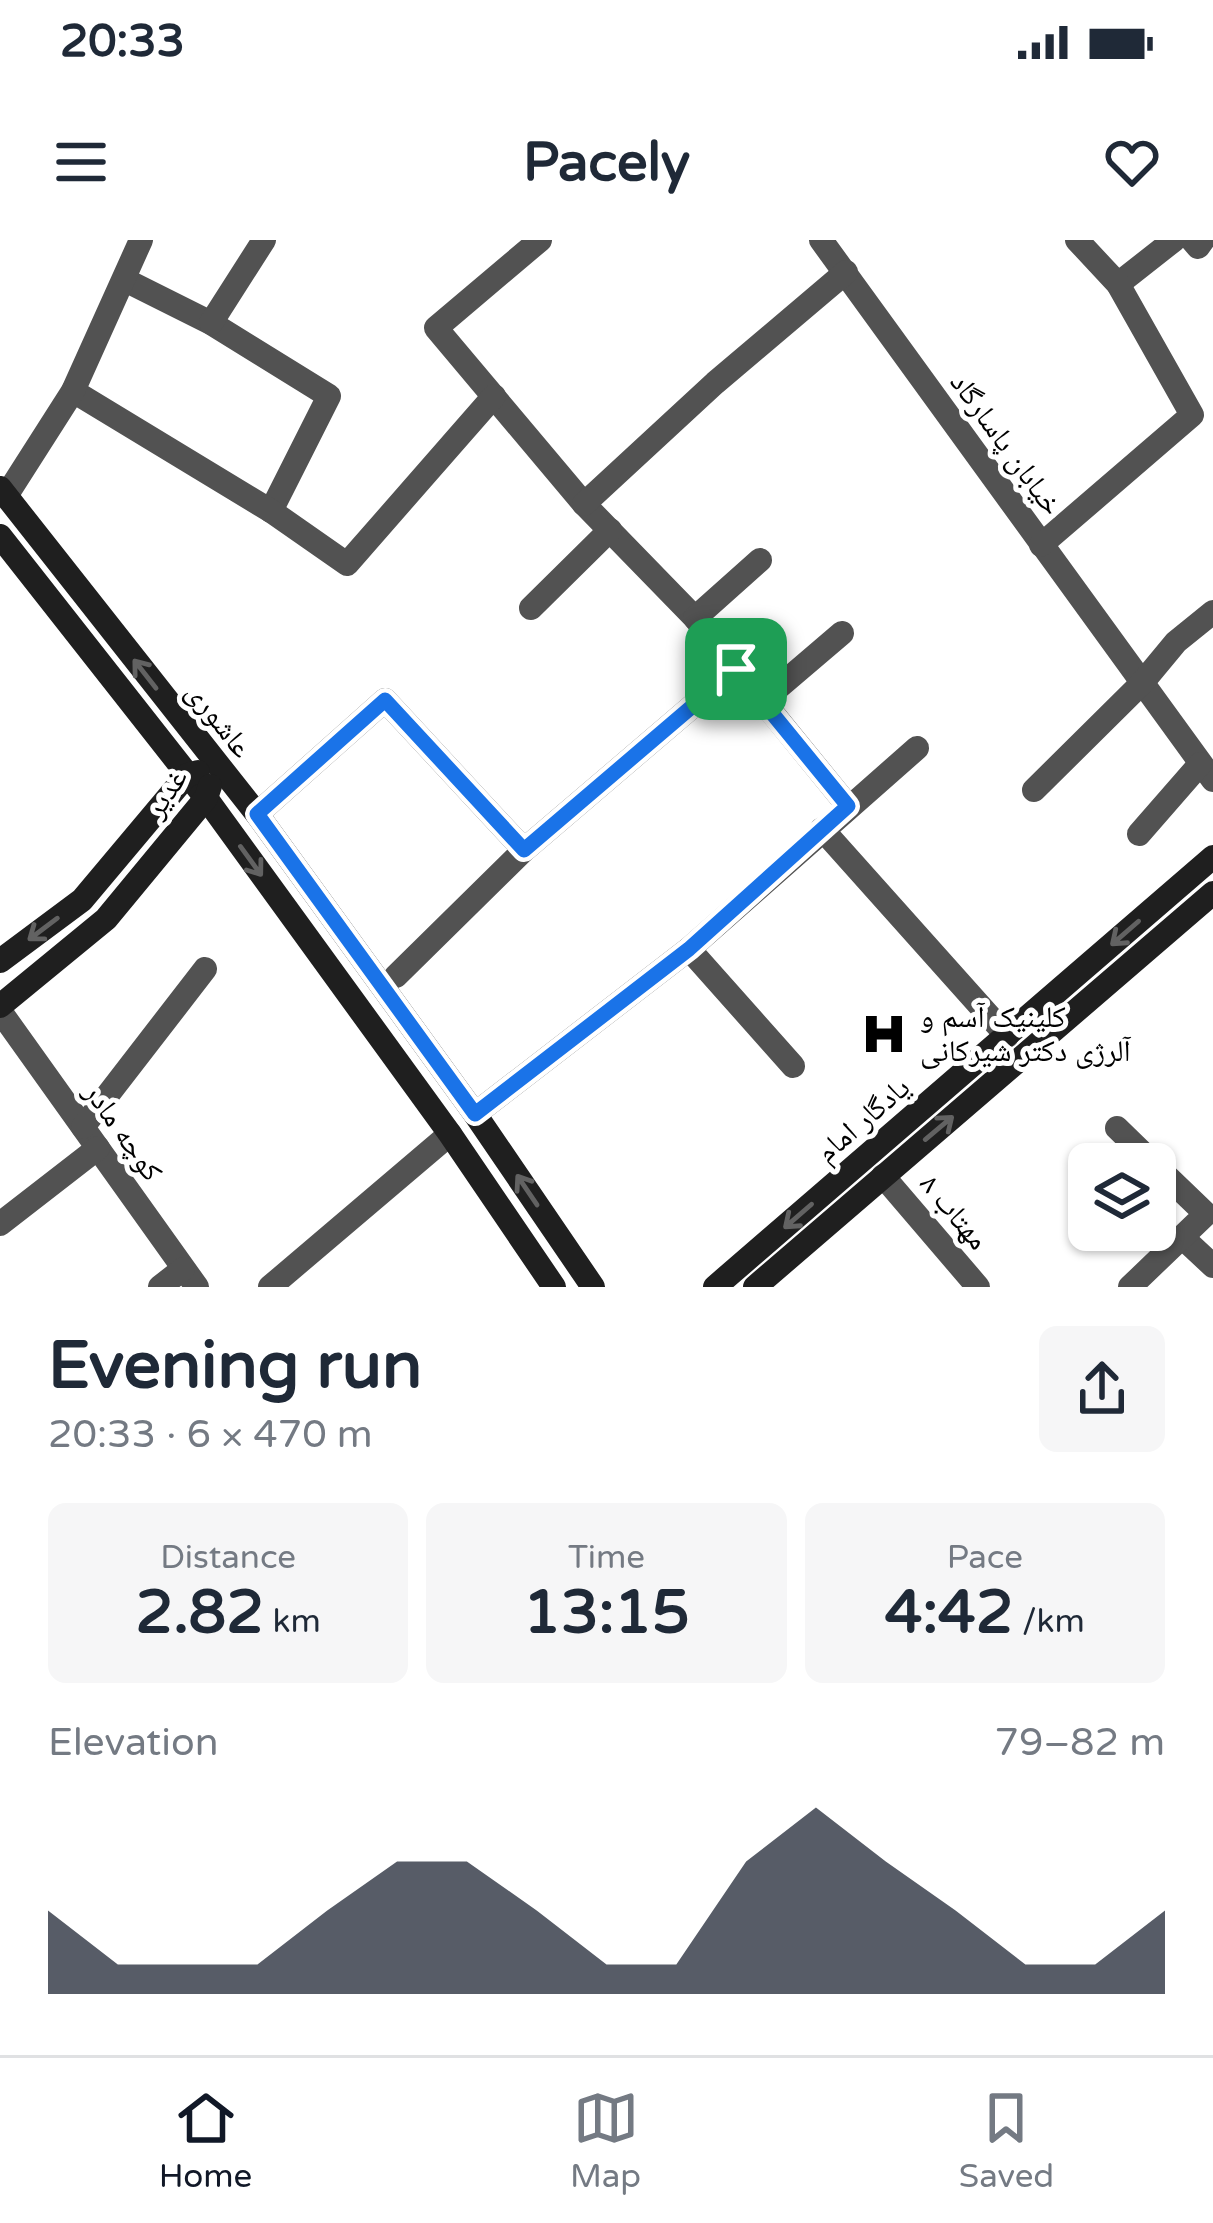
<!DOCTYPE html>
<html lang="en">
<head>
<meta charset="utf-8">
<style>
	:root { --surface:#fff; --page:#f6f6f7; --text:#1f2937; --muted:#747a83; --line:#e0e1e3; --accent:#111827 }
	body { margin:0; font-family:"Varela Round","Noto Naskh Arabic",sans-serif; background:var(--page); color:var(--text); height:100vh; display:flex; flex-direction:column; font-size:45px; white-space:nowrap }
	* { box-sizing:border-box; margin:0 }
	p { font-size:39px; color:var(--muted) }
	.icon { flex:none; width:66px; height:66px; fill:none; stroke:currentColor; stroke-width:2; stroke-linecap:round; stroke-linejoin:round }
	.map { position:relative; height:1047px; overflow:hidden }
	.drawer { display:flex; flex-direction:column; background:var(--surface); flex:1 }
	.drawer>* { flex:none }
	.tools { position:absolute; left:1068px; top:903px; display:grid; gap:24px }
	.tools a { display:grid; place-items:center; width:108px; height:108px; border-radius:18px; background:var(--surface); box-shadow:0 3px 9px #0004; font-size:60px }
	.pin { position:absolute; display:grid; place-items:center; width:102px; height:102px; color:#fff; margin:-51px; border-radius:24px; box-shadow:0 6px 18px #0006 }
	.round { display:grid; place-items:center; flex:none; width:126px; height:126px; border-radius:18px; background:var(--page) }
	.summary { display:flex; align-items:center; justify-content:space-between; height:204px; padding:0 48px }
	h1 { font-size:66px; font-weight:800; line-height:90px }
	.metrics { display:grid; grid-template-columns:repeat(3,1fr); gap:18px; height:204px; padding:12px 48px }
	.metrics div { display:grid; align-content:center; border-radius:18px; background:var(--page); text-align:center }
	.metrics b { font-size:60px; font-weight:800 }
	.metrics small { font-size:33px; font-weight:400 }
	.metrics p { font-size:33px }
	.chart { height:336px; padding:24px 48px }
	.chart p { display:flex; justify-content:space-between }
	.chart svg { width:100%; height:216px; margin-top:12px; fill:var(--accent); opacity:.7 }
	.status { display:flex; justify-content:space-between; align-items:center; height:84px; padding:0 60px; background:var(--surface); direction:ltr }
	.status svg { height:33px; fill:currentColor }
	header { display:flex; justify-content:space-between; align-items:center; height:156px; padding:0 48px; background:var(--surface); font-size:54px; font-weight:800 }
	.dock { display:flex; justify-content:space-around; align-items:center; height:168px; border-top:3px solid var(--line); background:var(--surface); font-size:33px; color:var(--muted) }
	.dock a { display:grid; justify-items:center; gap:6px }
	.dock .on { color:var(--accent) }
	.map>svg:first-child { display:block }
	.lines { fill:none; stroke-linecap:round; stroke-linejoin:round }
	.street { stroke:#525252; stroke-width:24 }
	.secondary { stroke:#1f1f1f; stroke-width:24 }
	.oneway { stroke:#626262 }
	.route-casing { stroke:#fff; stroke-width:24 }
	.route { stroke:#1a73e8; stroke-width:15 }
	.labels { text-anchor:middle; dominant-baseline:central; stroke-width:10; stroke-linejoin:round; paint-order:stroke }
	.street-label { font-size:30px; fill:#000; stroke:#fff }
	.poi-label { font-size:30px; fill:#000; stroke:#fff; text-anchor:start }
</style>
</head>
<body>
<div class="status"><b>20:33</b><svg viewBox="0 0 49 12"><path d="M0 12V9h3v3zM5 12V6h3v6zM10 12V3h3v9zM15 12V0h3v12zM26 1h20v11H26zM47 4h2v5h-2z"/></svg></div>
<header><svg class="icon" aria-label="menu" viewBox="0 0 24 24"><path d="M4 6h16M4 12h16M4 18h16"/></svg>Pacely<svg class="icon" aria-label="heart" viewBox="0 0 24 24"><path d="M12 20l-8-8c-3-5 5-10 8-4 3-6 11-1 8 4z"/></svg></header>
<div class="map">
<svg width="1213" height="1047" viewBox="0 0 1213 1047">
	<rect width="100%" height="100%" fill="#fff"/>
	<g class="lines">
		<!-- street -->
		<g class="street">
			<path d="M540 0 436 88 584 264 695 378 848 566"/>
			<path d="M821 0 1213 540"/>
			<path d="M1192 0 1198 7 1203 0"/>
			<path d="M125 40 211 83 329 156 271 271"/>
			<path d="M1118 44 1174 0"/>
			<path d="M211 83 264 0"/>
			<path d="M73 151 271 271 347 324 494 156"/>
			<path d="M6 256 73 151 141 0"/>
			<path d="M584 264 715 143 846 32"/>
			<path d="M1041 305 1192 175 1118 44 1077 0"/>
			<path d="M531 368 610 290"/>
			<path d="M695 378 760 320"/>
			<path d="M761 462 842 393"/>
			<path d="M1034 550 1142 443 1176 402 1213 372"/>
			<path d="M257 574 385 460 524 610"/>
			<path d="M822 589 1007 796"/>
			<path d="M1139 594 1200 524"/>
			<path d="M689 709 793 826"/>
			<path d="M396 736 524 610 736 429"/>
			<path d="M0 771 197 1047"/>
			<path d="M475 874 689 709 917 508"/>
			<path d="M83 887 205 729"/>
			<path d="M1117 888 1154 924"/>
			<path d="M883 936 978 1047"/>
			<path d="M0 984 98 908"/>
			<path d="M1183 998 1213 1026"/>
			<path d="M160 1047 183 1029"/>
			<path d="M270 1047 450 894"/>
			<path d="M1130 1047 1206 974 1155 925"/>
		</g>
		<!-- secondary -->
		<g class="secondary">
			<path d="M0 248 257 574 475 874 593 1047"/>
			<path d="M0 296 206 558 450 894 554 1047"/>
			<path d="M0 721 82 660 187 535 198 532"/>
			<path d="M0 766 106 679 206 558 210 546"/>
			<path d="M715 1047 1213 617"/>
			<path d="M755 1047 1213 653"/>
		</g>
	</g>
	<!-- one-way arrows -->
	<defs><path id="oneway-shaft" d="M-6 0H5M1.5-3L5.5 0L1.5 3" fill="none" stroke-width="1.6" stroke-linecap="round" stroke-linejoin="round" transform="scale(3)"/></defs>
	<g class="oneway">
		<use href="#oneway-shaft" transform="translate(145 434) rotate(-128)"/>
		<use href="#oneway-shaft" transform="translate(251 621) rotate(54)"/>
		<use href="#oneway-shaft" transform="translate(43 689) rotate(143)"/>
		<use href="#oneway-shaft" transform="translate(1125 693) rotate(139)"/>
		<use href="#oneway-shaft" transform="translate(939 888) rotate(-40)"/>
		<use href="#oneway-shaft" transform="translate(527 950) rotate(-124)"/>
		<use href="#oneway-shaft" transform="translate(798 976) rotate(139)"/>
	</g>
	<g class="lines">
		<!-- route casing -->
		<g class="route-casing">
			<path id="route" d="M736 429 848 566 689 709 475 874 257 574 385 460 524 610Z"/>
		</g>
		<!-- route -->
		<use href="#route" class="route"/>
	</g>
	<!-- icons -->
	<defs>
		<g id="hospital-bare" transform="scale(3.6)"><path d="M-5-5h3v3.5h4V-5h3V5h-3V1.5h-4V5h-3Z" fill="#000" stroke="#fff" stroke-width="2.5" paint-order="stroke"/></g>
	</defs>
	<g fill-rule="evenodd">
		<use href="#hospital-bare" x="884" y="794"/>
	</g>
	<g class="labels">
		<!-- street labels -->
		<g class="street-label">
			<text transform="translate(1006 204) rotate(54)">خیابان پاسارگاد</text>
			<text transform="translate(219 480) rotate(52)">عاشوری</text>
			<text transform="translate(166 553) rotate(-56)">غدیر</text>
			<text transform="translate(863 880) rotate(-41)">یادگار امام</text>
			<text transform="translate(123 892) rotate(55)">کوچه مادر</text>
			<text transform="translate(954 972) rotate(50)">مهتاب ۸</text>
		</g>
		<!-- poi labels -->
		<g class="poi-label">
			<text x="920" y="777">کلینیک آسم و<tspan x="920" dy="34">آلرژی دکتر شیرکانی</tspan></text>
		</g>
	</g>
</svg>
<div class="tools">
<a><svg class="icon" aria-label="layers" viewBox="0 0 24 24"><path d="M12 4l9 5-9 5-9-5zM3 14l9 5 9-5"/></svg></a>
</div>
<div class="pin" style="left:736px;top:429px;background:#1e9e55"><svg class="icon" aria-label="arrive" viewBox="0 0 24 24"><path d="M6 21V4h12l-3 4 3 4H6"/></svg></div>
</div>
<section class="drawer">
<div class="summary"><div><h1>Evening run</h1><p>20:33 · 6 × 470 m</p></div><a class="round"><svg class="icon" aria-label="share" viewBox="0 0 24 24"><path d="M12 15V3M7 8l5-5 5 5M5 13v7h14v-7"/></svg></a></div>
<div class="metrics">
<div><p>Distance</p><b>2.82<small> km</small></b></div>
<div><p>Time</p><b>13:15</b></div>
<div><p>Pace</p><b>4:42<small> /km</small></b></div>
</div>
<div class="chart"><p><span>Elevation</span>79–82 m</p>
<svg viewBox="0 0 160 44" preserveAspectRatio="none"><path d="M0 44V27L10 38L20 38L30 38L40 27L50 17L60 17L70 27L80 38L90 38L100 17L110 6L120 17L130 27L140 38L150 38L160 27V44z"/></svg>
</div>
</section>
<nav class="dock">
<a class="on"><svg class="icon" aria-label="home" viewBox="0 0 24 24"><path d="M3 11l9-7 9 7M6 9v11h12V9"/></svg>Home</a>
<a><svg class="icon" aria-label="map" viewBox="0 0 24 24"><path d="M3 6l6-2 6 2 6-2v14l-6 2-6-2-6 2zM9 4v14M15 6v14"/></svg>Map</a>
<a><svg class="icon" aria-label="saved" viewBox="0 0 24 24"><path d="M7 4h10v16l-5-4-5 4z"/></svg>Saved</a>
</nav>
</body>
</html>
